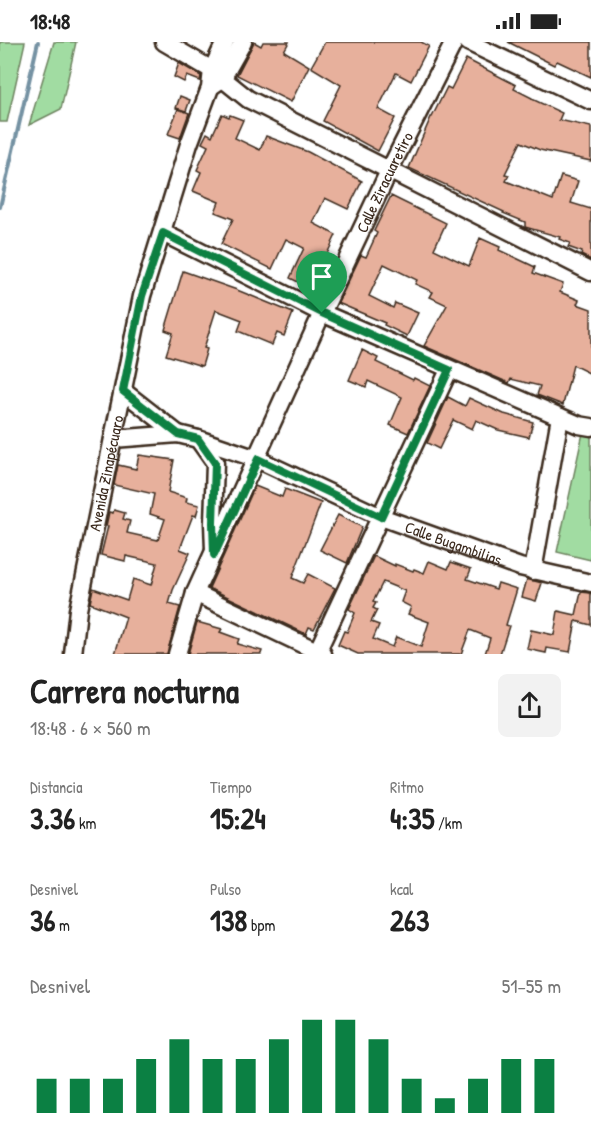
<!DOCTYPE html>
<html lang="es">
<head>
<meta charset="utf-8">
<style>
	:root { --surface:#fff; --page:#f2f2f2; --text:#222; --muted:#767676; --accent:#0b8043 }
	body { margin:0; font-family:"Patrick Hand",sans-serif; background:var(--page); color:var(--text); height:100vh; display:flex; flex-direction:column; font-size:22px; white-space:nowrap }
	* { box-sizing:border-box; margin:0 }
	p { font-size:20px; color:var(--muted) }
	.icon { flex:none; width:33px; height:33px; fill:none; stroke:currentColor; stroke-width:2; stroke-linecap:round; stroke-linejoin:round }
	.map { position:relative; height:612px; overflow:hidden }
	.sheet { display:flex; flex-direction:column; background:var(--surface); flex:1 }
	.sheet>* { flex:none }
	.pin { position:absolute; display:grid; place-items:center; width:51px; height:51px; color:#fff; margin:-62px -26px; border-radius:50% 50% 50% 0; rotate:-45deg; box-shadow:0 0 6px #0007 }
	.pin .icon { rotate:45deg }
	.round { display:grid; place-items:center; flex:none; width:63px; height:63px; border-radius:9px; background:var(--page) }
	.headline { display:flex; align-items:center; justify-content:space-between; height:102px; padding:0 30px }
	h1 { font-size:33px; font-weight:700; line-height:45px }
	.figures { display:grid; grid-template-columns:repeat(3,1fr); gap:9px; height:102px; padding:6px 30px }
	.figures div { display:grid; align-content:center }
	.figures b { font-size:30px; font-weight:700 }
	.figures small { font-size:16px; font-weight:400 }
	.figures p { font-size:16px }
	.chart { height:168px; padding:12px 30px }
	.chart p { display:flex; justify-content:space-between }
	.chart svg { width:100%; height:108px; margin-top:6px; stroke:var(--accent); stroke-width:6 }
	.status { display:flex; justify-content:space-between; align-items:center; height:42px; padding:0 30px; background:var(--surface); direction:ltr }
	.status svg { height:16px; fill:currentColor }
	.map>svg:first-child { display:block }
	.green { fill:#a1dca2; stroke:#6e8360; stroke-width:1.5 }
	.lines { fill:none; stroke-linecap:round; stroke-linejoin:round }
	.stream { stroke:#7592a3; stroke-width:4 }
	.building { fill:#e7b09c; stroke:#3b2a1e; stroke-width:1.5; fill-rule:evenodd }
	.minor-casing { stroke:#3b2a1e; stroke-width:21 }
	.minor { stroke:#fff; stroke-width:16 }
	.route-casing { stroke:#fff; stroke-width:12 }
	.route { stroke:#0b8043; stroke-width:8 }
	.labels { text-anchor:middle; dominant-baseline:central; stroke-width:6; stroke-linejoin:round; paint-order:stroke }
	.street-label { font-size:16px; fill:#3b2a1e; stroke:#fff }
</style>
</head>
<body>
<div class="status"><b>18:48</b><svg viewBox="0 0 49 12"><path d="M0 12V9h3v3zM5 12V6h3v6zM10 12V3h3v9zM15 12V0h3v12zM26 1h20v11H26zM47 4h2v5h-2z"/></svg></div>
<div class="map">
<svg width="591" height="612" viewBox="0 0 591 612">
	<rect width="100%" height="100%" fill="#fff"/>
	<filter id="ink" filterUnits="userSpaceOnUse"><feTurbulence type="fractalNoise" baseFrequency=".0167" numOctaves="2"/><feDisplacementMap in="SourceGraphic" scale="12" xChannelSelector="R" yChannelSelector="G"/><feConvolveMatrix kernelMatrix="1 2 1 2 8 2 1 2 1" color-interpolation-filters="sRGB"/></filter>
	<g filter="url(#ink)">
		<!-- green -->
		<g class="green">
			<path d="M0 0H25L7 80H0Z"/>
			<path d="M54 0H76L61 67 29 83Z"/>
			<path d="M583 391 591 393V518L557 510Z"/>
		</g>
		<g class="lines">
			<!-- stream -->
			<path class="stream" d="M0 165 38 0"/>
		</g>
		<!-- building -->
		<g class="building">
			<path d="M254 0 261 4 263 0H289L284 9 309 24 291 60 237 33Z"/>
			<path d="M325 0H421L429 4 411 39 396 31 378 67 395 76 378 109 323 79 341 43 311 25Z"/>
			<path d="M508 0H591V35L557 19 554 23Z"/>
			<path d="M466 17 516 43 514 47 532 56V57L562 71 559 78 591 85V119L540 108 521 100 505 132 509 133 506 139 553 158 561 134 578 139 571 161 591 167V218L581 213 582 210 568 205 570 201 559 197 560 195 525 185V180L503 171 504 170 409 126 431 75H432L447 45 451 47Z"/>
			<path d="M179 21 201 34 200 39 187 34 184 40 174 35Z"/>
			<path d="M180 54 190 58 186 69 176 66Z"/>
			<path d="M178 67 189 71 180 96 168 92Z"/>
			<path d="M222 72 229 75 230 73 243 78 235 96 260 108 266 94 308 110 362 139 348 167 325 156 313 181 336 193 325 216 322 214 308 245 290 236 304 206 286 197 272 227 221 202 233 177 215 170 219 160 193 149 201 130 197 128 208 104 202 101 207 91 212 94Z"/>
			<path d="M391 154 446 181 434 207 469 224 480 196 500 205 499 208 535 225 533 231 563 242 560 250 579 258 577 262 591 267V332L573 323 563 363 537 353 540 344 511 337 509 341 424 304 447 263 430 255 433 250 415 242 417 238 384 222 369 254 393 266 395 261 418 271 407 294 384 283 385 281 338 261 361 213 366 215 377 191 374 189Z"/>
			<path d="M183 229 237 248 293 271 284 294 277 291 272 303 238 289 242 278 216 268 204 306 207 307 202 324 166 313 173 291 165 288Z"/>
			<path d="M362 308 378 316 376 320 413 338 414 336 430 344 408 391 390 383 402 355 368 339 366 345 349 338Z"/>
			<path d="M448 355 465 364 469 356 504 372 533 380 529 395 498 388 476 378 472 387 453 378 439 407 427 401Z"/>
			<path d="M139 413 174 418 168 450 187 456 186 460 199 463 196 474 193 473 180 507 190 511 173 548 169 562 180 565 167 612H115L126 575 90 561 93 546 127 558 133 537 151 543 157 521 126 514 125 519 101 513 108 484H106L109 470 113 471 114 468 125 471 123 477 130 479 127 491 158 498 165 477 150 472 154 452 114 443 118 423 136 427Z"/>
			<path d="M255 444 282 455 285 447 321 461 292 536 303 541 308 532 335 546 314 587 309 585 306 592 209 546Z"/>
			<path d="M338 473 362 485 347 521 320 508Z"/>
			<path d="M374 514 395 524V522L413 529 414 527 424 531 429 519 448 527 451 520 471 527 467 537 496 547 498 541 517 547 506 583 509 584 500 612H485L490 596 470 588 461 612H358L338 603 344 589 347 590 355 571 349 567ZM383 540 405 549 401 560 411 565 408 572 429 580 421 605 396 595 392 605 373 597 379 583 371 580 377 568 373 566 376 561 373 560Z"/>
			<path d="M527 537 542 541 536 559 522 555Z"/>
			<path d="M581 550 591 551V583L576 579 570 610 547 606 546 611 527 607 531 588 554 593 558 569 576 573Z"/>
			<path d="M197 580 222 587 220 590 239 597 237 602 262 609 261 612H188Z"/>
		</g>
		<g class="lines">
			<!-- minor casing -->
			<g class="minor-casing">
				<g id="minor">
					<path d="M164 0 212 28 248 57 591 230"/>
					<path d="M468 0 591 59"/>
					<path d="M213 43 222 37 243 0"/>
					<path d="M163 191 322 271 579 383 591 385"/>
					<path d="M123 349 178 392"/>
					<path id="s1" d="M113 397 178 392 198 397 257 417 381 475 520 525 591 541"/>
					<path d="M198 397 215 421 213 481 214 509"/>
					<path d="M533 529 560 375"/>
					<path d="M195 551 323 612"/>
					<path d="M317 610 449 328"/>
					<path id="s2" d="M73 612 78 568 142 254 189 102 210 46 212 28 225 0"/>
					<path id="s3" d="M177 612 195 551 322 271 389 129 454 0"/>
				</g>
			</g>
			<!-- minor -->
			<use href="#minor" class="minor"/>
		</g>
	</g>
	<g class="lines" filter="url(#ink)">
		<!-- route casing -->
		<g class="route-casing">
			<path id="route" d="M163 191 322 271 449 328 381 475 258 417 214 513 213 481 215 421 198 397 178 392 123 349 142 254Z"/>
		</g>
		<!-- route -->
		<use href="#route" class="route"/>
	</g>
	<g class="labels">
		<!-- street labels -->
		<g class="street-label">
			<text stroke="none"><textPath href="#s3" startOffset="516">Calle Ziracuaretiro</textPath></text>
			<text stroke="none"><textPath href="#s2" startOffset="184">Avenida Zinapécuaro</textPath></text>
			<text stroke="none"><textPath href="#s1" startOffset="362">Calle Bugambilias</textPath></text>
		</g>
	</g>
</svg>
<div class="pin" style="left:322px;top:271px;background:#1e9e55"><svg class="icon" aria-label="arrive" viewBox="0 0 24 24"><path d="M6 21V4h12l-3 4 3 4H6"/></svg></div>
</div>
<section class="sheet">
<div class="headline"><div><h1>Carrera nocturna</h1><p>18:48 · 6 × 560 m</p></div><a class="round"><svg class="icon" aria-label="share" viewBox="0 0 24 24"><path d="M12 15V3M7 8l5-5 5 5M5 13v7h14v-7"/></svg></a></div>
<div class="figures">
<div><p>Distancia</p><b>3.36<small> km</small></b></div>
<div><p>Tiempo</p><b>15:24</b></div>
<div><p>Ritmo</p><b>4:35<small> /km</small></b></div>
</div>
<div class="figures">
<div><p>Desnivel</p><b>36<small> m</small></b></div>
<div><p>Pulso</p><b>138<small> bpm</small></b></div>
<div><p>kcal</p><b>263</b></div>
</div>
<div class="chart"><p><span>Desnivel</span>51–55 m</p>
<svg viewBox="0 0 160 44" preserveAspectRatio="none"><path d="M5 44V30M15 44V30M25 44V30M35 44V22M45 44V14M55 44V22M65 44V22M75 44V14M85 44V6M95 44V6M105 44V14M115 44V30M125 44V38M135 44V30M145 44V22M155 44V22"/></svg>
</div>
</section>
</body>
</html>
